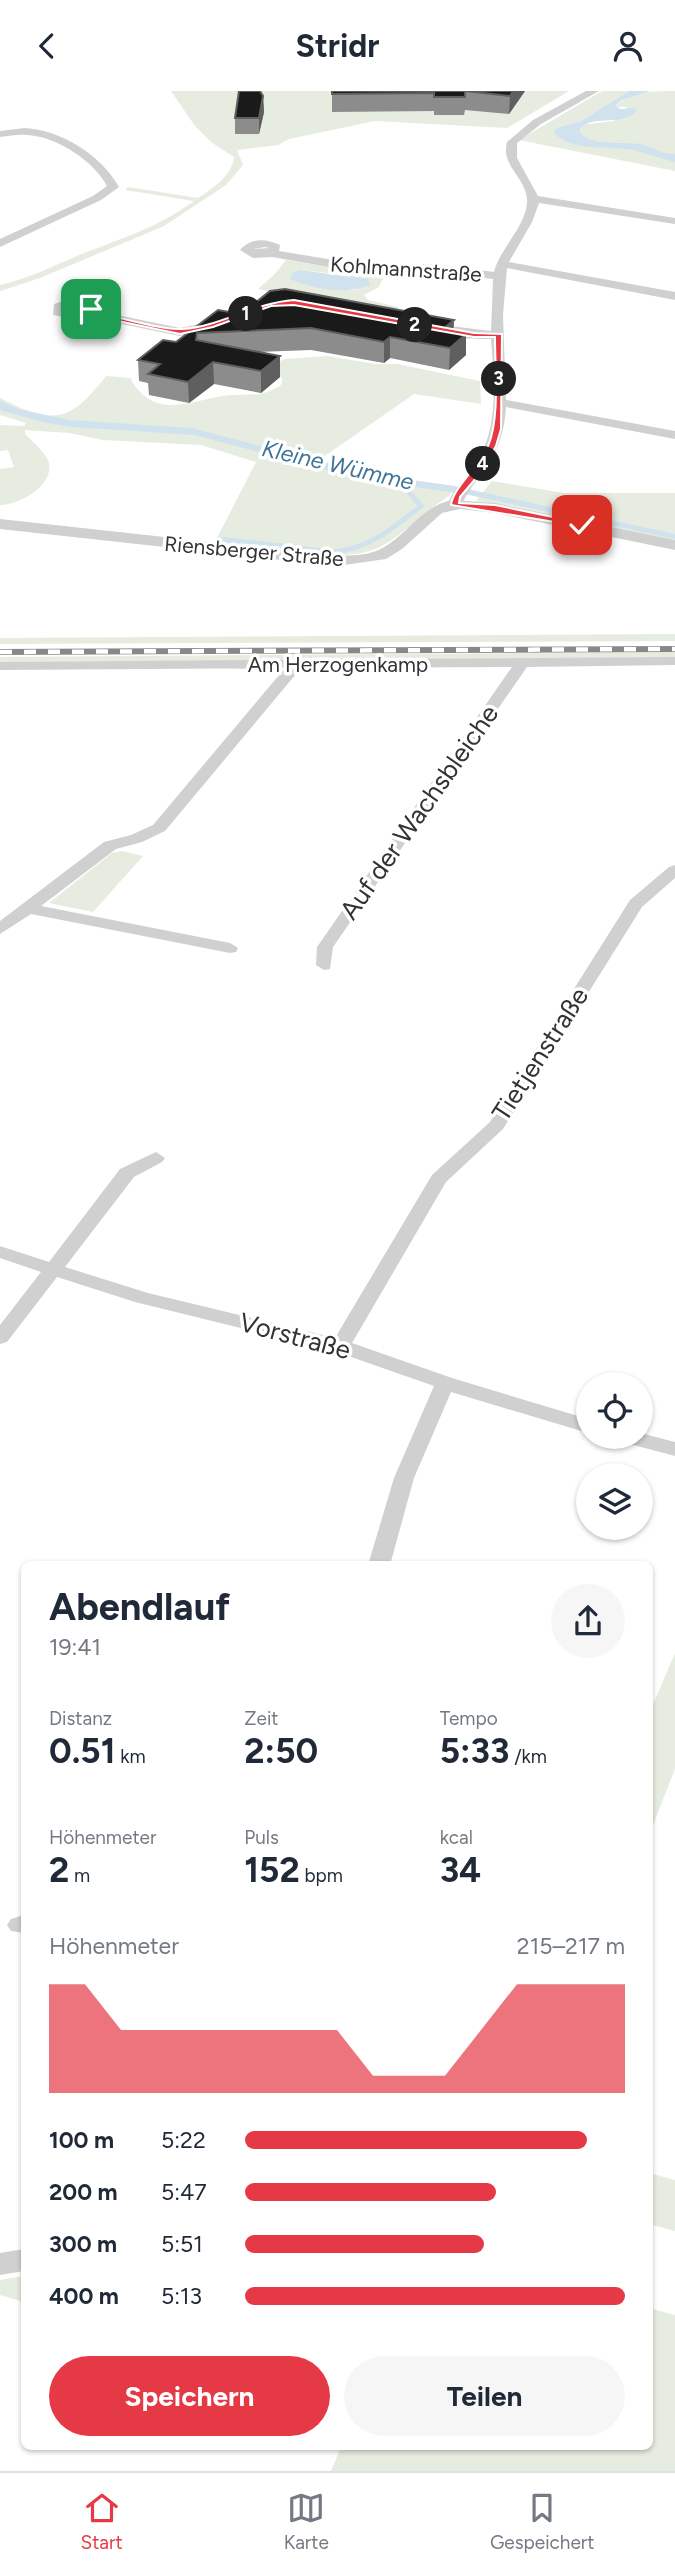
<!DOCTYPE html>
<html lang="de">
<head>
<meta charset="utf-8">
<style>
	:root { --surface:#fff; --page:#f6f6f7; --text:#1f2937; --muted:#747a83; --line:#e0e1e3; --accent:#e63946 }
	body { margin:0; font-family:Figtree,sans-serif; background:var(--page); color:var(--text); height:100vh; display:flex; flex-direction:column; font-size:26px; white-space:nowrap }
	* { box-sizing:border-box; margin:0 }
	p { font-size:23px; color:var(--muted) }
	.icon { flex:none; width:38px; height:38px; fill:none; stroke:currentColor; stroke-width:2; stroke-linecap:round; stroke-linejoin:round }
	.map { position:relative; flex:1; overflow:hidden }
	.side { position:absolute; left:21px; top:1470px; width:632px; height:889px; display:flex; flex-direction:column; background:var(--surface); border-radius:10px; box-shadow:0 2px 5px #0004 }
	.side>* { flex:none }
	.fabs { position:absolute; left:576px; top:1281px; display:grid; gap:14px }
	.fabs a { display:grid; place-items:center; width:77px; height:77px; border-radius:50%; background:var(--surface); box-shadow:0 2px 5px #0004; font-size:35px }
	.pin { position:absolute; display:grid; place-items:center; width:60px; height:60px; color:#fff; margin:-30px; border-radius:14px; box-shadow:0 4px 10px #0006 }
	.km { position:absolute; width:35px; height:35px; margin:-18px; border-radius:50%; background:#222; color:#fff; font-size:19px; line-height:35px; text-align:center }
	.round { display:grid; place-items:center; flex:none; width:74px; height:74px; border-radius:37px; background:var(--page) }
	.head { display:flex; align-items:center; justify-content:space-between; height:119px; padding:0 28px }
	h1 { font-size:38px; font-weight:700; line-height:52px }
	.stats { display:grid; grid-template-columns:repeat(3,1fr); gap:10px; height:119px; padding:7px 28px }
	.stats div { display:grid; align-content:center }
	.stats b { font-size:35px; font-weight:700 }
	.stats small { font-size:19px; font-weight:400 }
	.stats p { font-size:19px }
	.chart { height:196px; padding:14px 28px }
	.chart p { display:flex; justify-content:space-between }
	.chart svg { width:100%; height:126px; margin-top:7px; fill:var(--accent); opacity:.7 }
	.button { display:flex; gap:14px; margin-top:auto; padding:14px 28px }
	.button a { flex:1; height:80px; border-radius:42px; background:var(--accent); color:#fff; font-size:28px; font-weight:700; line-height:80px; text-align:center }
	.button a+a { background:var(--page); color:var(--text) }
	ul { padding:0 28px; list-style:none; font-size:23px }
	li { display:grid; grid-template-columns:112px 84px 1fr; align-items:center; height:52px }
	li i { height:18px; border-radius:9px; background:var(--accent) }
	header { display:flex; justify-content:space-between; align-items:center; height:91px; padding:0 28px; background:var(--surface); font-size:32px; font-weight:700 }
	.menu { display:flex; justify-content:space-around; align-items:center; height:98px; border-top:2px solid var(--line); background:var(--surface); font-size:19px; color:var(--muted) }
	.menu a { display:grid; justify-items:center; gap:4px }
	.menu .on { color:var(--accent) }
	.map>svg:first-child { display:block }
	.green { fill:#e6ecdf; fill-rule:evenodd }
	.water { fill:#cfe2ee }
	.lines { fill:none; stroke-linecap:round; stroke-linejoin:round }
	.stream { stroke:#cfe2ee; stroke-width:5 }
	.minor { fill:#d0d0d0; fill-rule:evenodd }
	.tertiary { fill:#d0d0d0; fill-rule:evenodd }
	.rail-casing { stroke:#888; stroke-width:6 }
	.rail { stroke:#fff; stroke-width:4.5; stroke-dasharray:12; stroke-linecap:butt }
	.wall { fill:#8c8c8c }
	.shaded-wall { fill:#5f5f5f }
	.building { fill:#1a1a1a; stroke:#5f5f5f; stroke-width:2 }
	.route { fill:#e63946; stroke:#fff; stroke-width:2 }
	.labels { text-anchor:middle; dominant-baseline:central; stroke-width:7; stroke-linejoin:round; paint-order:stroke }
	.far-street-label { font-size:21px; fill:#333; stroke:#fff }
	.far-water-label { font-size:23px; font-style:italic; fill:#3f7597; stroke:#fff }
	.street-label { font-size:26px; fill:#333; stroke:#fff }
</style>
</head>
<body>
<header><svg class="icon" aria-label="back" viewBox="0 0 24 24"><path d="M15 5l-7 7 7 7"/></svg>Stridr<svg class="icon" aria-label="person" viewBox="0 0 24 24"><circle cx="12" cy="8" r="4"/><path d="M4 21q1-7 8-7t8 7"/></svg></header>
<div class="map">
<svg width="675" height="2380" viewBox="0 0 675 2380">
	<rect width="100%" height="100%" fill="#fff"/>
	<!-- green -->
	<g class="green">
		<path d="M171 0H569L507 37 375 30 289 48 278 54 237 59 243 74 226 94 164 135 40 187 0 200V194C27 188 51 176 77 165 121 147 154 139 194 110L125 99 128 96 198 107C213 97 232 85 234 66L211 51 195 35Z"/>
		<path d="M602 0H629L581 30 556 37 614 30 628 16H615C629 0 655 0 675 0V80L519 49Z"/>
		<path d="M286 169 350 179 386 181 379 196 364 204 368 209 398 216 396 227 258 198 274 184ZM300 179 349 184 357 199 324 197 298 191Z"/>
		<path d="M328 265 375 273H397L480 290 481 313 414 303 319 369 369 383 454 395 449 405C426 419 402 445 380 456 343 475 257 456 215 451L256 371 201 354 103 349 69 342 25 339V343C32 350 44 360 48 369 57 393 20 414 0 414V378L14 376 8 359 0 360V334L24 335 26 332 0 324V307C54 335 70 331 106 285L130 287C154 329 185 311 223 305 247 301 260 309 282 293V287L270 276 284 268Z"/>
		<path d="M492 390 564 402H675V449L510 415 476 410Z"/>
		<path d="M675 543V550L0 553V547Z"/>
		<path d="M675 561V568L0 571V566Z"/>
		<path d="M122 760 143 765 93 821 49 812 112 762Z"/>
		<path d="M675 1562V1678L649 1744V1623Z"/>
		<path d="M649 2082 675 2089V2140L649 2133Z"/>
		<path d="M24 2185V2211L0 2204V2189Z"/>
		<path d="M649 2217 675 2224V2380H331L341 2356H649Z"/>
	</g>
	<!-- water -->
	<g class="water">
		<path d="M629 0H650L622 9 615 15 621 18 634 17 637 20C621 36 596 23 580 37V42C594 57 625 49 644 54 656 57 662 64 675 63V71C661 68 647 62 633 59 608 54 574 62 554 42L556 37 581 30Z"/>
		<path d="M300 179 368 188 370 194C346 204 314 198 290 188L292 182Z"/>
		<path d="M0 310 18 318 69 329 191 337 369 383 454 395 675 443V448L469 404 356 387 195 344 72 336 42 331 0 319Z"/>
	</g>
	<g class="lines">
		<!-- stream -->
		<path class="stream" d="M218 448 334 461C371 457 393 437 421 415L409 401"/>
		<!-- minor -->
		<g class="minor">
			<path d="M586 0H599L541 33 517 52V67L538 105 675 127V133L539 112 532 131 509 171 675 201V209L507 177 503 224 506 309 675 340V348L506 316C503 368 479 377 460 417H450L448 414C453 395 470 386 478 370 499 332 494 289 491 248 473 248 442 248 428 237L434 233 491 240 493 188 435 181 364 182 272 166 253 167 240 159C251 146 266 148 280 154L279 160 364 174 435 173 494 181C500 157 525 137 527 112 529 88 500 76 507 51L533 29ZM265 156 269 157 253 158Z"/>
			<path d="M25 37C61 39 101 64 119 96L101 109 0 156V148L93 105 107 95C94 70 57 46 28 44 19 43 9 45 0 46V40Z"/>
			<path d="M67 209 95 215 98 220 180 237 214 230 220 234 180 245 92 227 82 229 53 224 54 213ZM68 217 85 220V221L64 218Z"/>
			<path d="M675 566V574L527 576 333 856 330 878 324 879 316 874 317 856 512 576 301 577 165 740 142 751 116 758 41 815 230 852 238 857 236 861 230 862 31 823 0 843V830L104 751 131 744 153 734 285 577 0 579V571Z"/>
			<path d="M675 774V787L642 816 503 1038 446 1091 352 1252 452 1287 588 1328V1342L451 1301 414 1387 390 1474H368L394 1387 434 1295 334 1260 135 1211 57 1186 7 1251 0 1253V1234L41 1181 0 1167V1155L49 1171 120 1078 156 1061 165 1067 162 1071 134 1086 65 1176 148 1202 335 1247 432 1084 490 1031 630 809 669 776Z"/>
			<path d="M640 1342 675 1351V1365L622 1351 619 1346H640Z"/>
			<path d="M24 1824V1842L11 1840 7 1834 11 1828Z"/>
			<path d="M24 2158V2180L0 2184V2162Z"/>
		</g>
		<!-- tertiary -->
		<path class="tertiary" d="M453 409 495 412 675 449V459L495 422 460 418 442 422 402 458 386 468 337 475 0 438V428L337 465C350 464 364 465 376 460 406 448 419 415 453 409Z"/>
		<!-- rail casing -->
		<g class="rail-casing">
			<path id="rail" d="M0 561 675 558"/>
		</g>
		<!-- rail -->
		<use href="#rail" class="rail"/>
	</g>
	<!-- wall -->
	<g class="wall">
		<path d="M332 0H525L509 23 465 19 464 24H434V20L332 21Z"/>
		<path d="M263 5 264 21 259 43H235V27Z"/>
		<path d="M241 223 454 229 453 240 466 264 449 279 390 267 384 272 311 259 257 261 280 286 261 302 214 293 189 312 149 304 148 292 139 290 138 269Z"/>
	</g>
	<!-- shaded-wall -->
	<g class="shaded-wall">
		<path d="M513 0H525L509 23 510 5Z"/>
		<path d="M263 5 264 21 259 43V27Z"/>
		<path d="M454 229 453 250 443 238Z"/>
		<path d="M466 243V264L449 279 450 257Z"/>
		<path d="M390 246V267L384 272V251Z"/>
		<path d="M280 265V286L261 302V280Z"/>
		<path d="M213 271 214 293 189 312 188 291Z"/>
	</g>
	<!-- building -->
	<g class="building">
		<path d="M239 0H260L263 5 259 27H235Z"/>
		<path d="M332 0H513L510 5 465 0V6H434V2L332 3Z"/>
		<path d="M285 198 454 229 443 238 466 243 450 257 390 246 384 251 311 237 197 242 196 249 280 265 261 280 213 271 188 291 148 283 160 273 138 269 163 249 176 251 218 219 241 223 270 200Z"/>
	</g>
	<!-- route -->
	<path class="route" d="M294 209 474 242 502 243 501 338 496 355 483 379 460 406 459 412 495 414 582 432 585 436 451 414C453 396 480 375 488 355 500 327 495 278 495 246H474L294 214 271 215 213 236 180 243 89 224 88 218 91 216 95 221C118 226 161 239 182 238 220 236 253 212 294 209Z"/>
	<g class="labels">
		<!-- far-street labels -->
		<g class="far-street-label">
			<text transform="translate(406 178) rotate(4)">Kohlmannstraße</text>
			<text transform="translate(254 460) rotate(5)">Riensberger Straße</text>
			<text x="338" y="573">Am Herzogenkamp</text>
		</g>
		<!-- far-water labels -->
		<g class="far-water-label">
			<text transform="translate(338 374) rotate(13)">Kleine Wümme</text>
		</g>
		<!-- street labels -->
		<g class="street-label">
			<text transform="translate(419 721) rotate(-55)">Auf der Wachsbleiche</text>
			<text transform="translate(540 963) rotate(-57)">Tietjenstraße</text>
			<text transform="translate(295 1245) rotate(15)">Vorstraße</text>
		</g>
	</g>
</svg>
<div class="fabs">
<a><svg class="icon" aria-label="locate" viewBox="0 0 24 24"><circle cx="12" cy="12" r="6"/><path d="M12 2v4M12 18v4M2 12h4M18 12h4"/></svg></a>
<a><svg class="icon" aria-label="layers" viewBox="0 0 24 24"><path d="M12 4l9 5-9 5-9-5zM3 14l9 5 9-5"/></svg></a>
</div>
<div class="pin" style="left:91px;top:218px;background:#1e9e55"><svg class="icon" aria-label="arrive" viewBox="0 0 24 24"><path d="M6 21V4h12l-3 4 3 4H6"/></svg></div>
<div class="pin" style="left:582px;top:434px;background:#d93025"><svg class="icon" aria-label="check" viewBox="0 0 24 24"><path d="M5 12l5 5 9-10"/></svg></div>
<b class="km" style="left:246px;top:223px">1</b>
<b class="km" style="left:415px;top:234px">2</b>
<b class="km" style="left:499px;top:288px">3</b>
<b class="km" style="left:483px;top:373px">4</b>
<section class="side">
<div class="head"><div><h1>Abendlauf</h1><p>19:41</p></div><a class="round"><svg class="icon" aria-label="share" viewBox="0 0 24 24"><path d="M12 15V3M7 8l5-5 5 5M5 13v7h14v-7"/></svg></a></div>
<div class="stats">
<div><p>Distanz</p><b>0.51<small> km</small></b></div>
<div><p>Zeit</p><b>2:50</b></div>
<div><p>Tempo</p><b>5:33<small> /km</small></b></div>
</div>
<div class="stats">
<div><p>Höhenmeter</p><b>2<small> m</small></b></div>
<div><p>Puls</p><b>152<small> bpm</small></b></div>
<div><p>kcal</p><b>34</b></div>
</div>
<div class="chart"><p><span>Höhenmeter</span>215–217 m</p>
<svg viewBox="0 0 160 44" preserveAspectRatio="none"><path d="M0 44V6L10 6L20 22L30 22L40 22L50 22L60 22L70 22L80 22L90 38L100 38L110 38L120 22L130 6L140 6L150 6L160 6V44z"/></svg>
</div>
<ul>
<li><b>100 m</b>5:22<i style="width:90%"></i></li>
<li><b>200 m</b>5:47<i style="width:66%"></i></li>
<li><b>300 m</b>5:51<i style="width:63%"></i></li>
<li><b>400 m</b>5:13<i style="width:100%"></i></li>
</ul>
<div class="button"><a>Speichern</a><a>Teilen</a></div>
</section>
</div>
<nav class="menu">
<a class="on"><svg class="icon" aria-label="home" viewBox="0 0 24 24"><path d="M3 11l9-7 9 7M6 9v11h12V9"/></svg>Start</a>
<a><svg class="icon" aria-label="map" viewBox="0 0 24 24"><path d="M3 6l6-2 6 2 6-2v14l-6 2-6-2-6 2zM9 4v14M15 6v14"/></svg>Karte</a>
<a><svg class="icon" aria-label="saved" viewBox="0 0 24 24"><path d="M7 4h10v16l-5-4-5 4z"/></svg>Gespeichert</a>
</nav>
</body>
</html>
